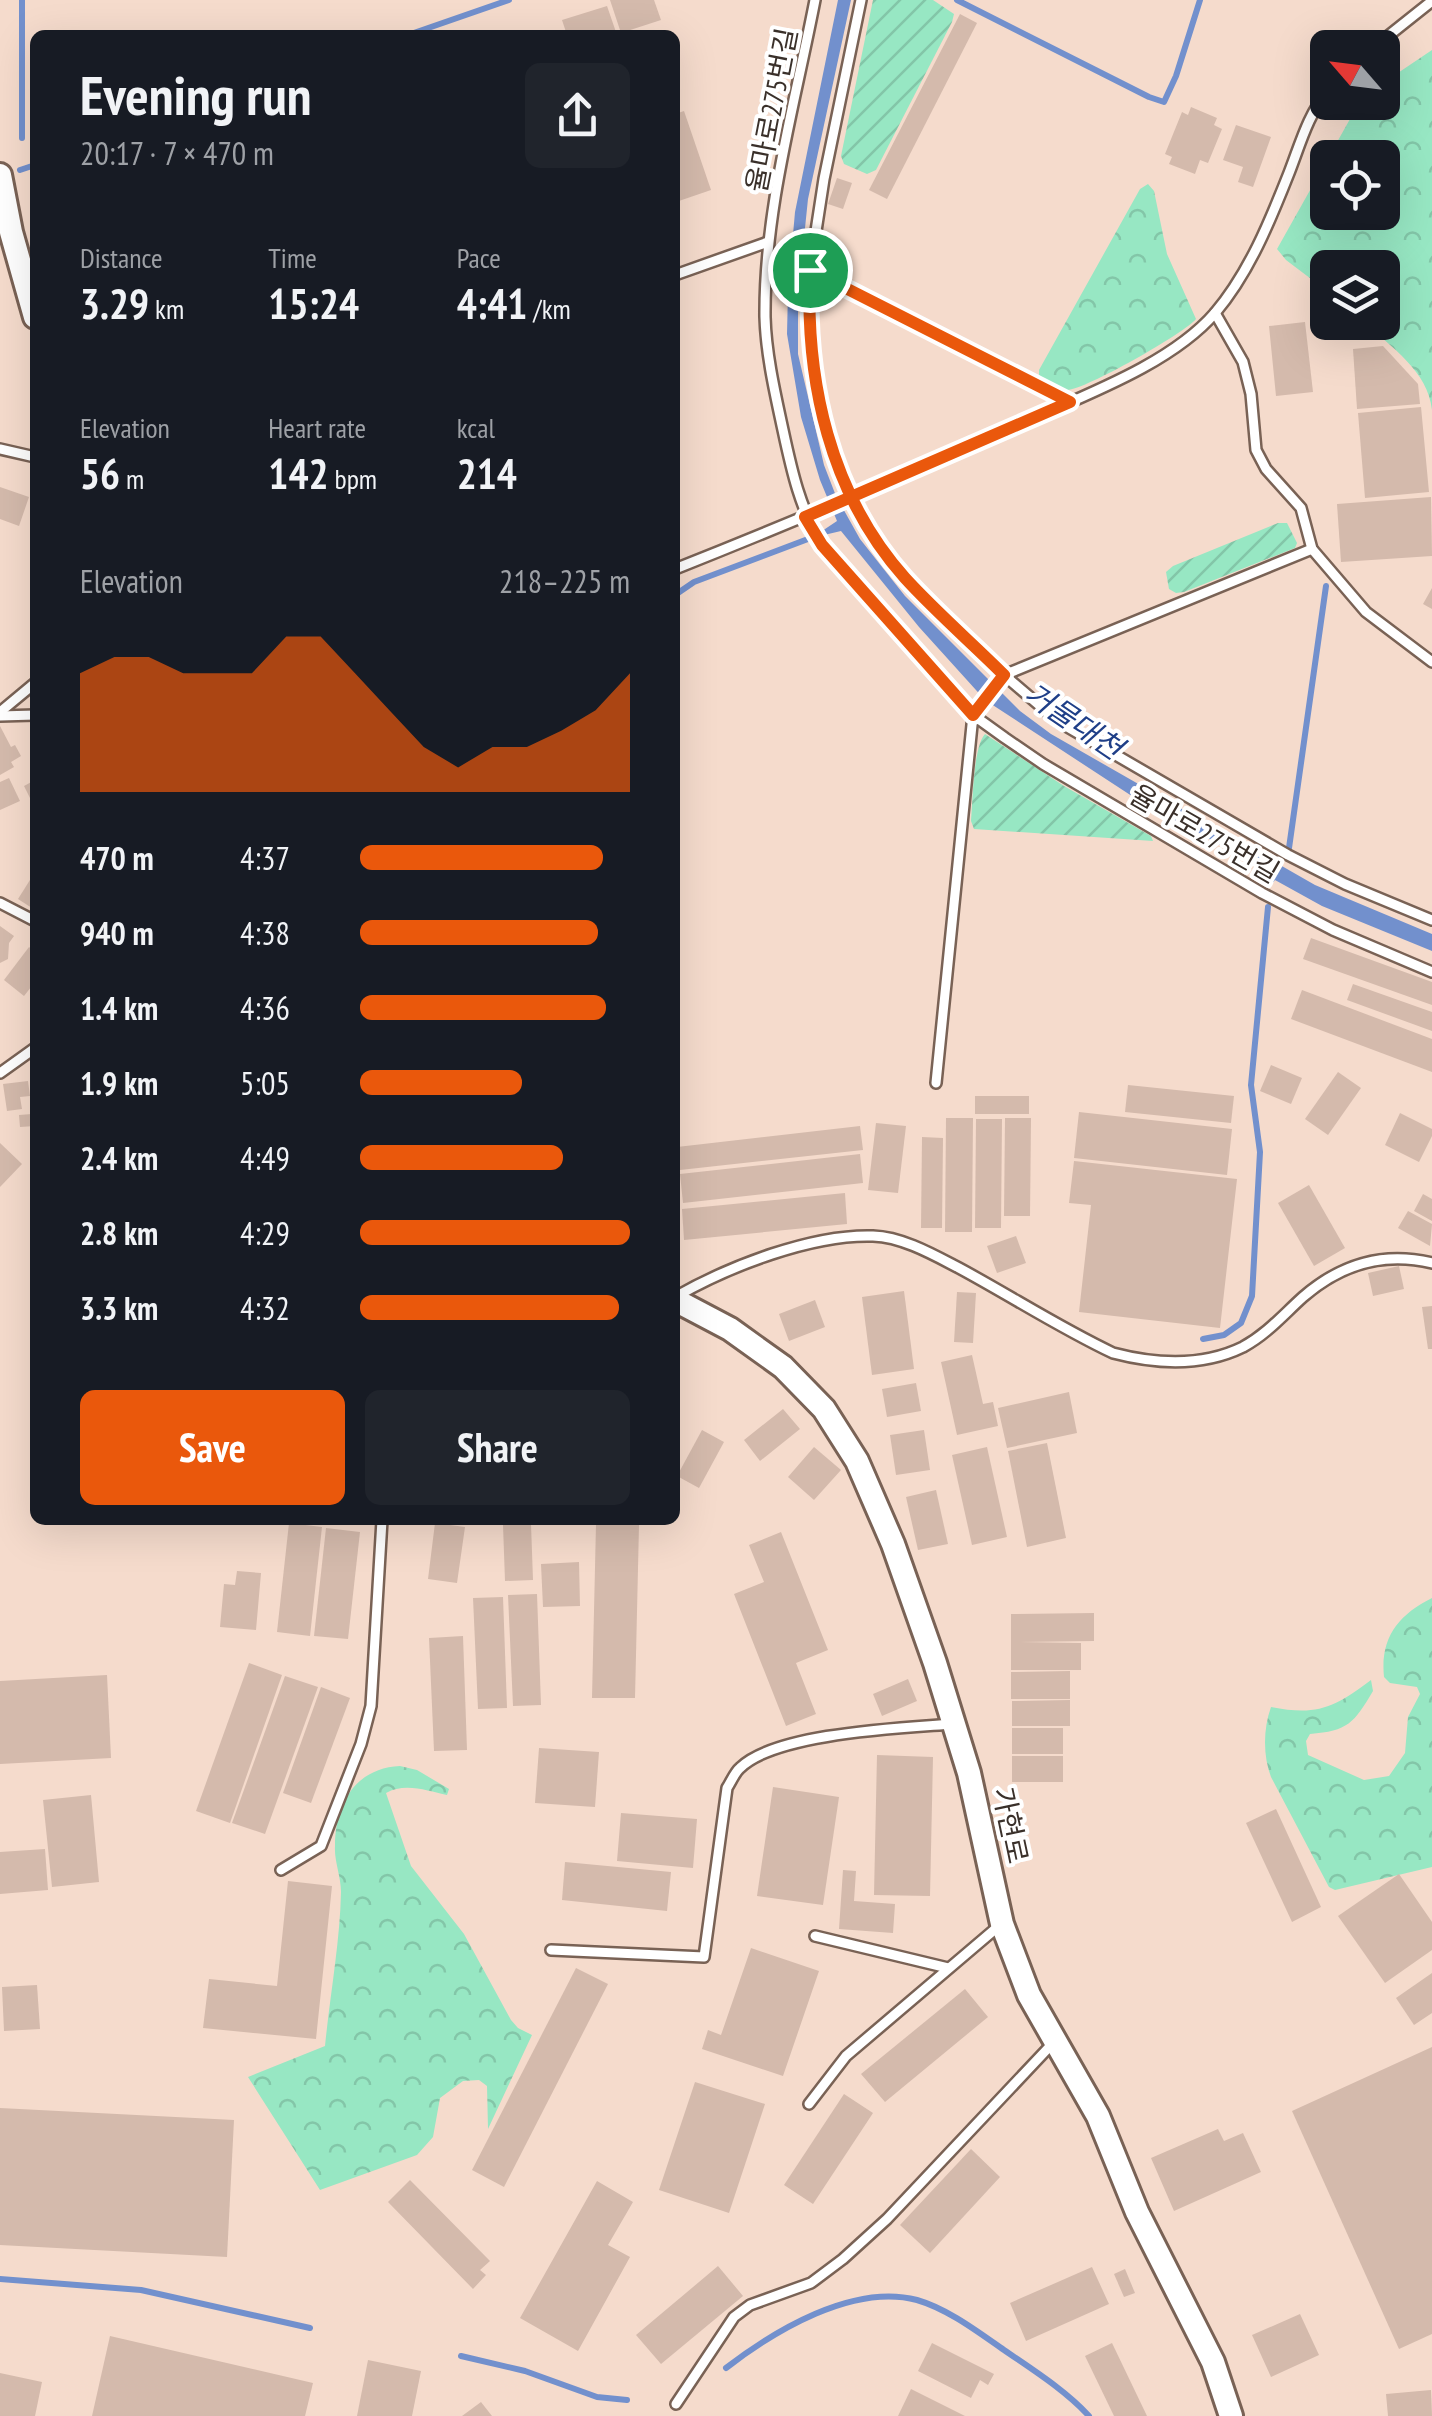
<!DOCTYPE html>
<html lang="en">
<head>
<meta charset="utf-8">
<style>
	:root { --surface:#171b24; --page:#20242c; --text:#f1f3f6; --muted:#9ea1a6; --accent:#ea580c }
	body { margin:0; font-family:"PT Sans Narrow","Noto Sans KR",sans-serif; background:var(--page); color:var(--text); height:100vh; display:flex; flex-direction:column; font-size:38px; white-space:nowrap }
	* { box-sizing:border-box; margin:0 }
	p { font-size:32px; color:var(--muted) }
	.icon { flex:none; width:55px; height:55px; fill:none; stroke:currentColor; stroke-width:2; stroke-linecap:round; stroke-linejoin:round }
	.map { position:relative; flex:1; overflow:hidden }
	.drawer { position:absolute; left:30px; top:30px; width:650px; height:1495px; display:flex; flex-direction:column; background:var(--surface); border-radius:15px; box-shadow:0 10px 40px #0002 }
	.drawer>* { flex:none }
	.needle { width:65px; rotate:298deg }
	.tools { position:absolute; left:1310px; top:30px; display:grid; gap:20px }
	.tools a { display:grid; place-items:center; width:90px; height:90px; border-radius:15px; background:var(--surface); box-shadow:0 10px 40px #0002; font-size:50px }
	.pin { position:absolute; display:grid; place-items:center; width:85px; height:85px; color:#fff; margin:-42px; border:5px solid #fff; border-radius:50%; box-shadow:0 2px 10px #0007 }
	.round { display:grid; place-items:center; flex:none; width:105px; height:105px; border-radius:15px; background:var(--page) }
	.overview { display:flex; align-items:center; justify-content:space-between; height:170px; padding:0 50px }
	h1 { font-size:55px; font-weight:800; line-height:75px }
	.metrics { display:grid; grid-template-columns:repeat(3,1fr); gap:15px; height:170px; padding:10px 50px }
	.metrics div { display:grid; align-content:center }
	.metrics b { font-size:42px; font-weight:800 }
	.metrics small { font-size:28px; font-weight:400 }
	.metrics p { font-size:28px }
	.chart { height:280px; padding:20px 50px }
	.chart p { display:flex; justify-content:space-between }
	.chart svg { width:100%; height:180px; margin-top:10px; fill:var(--accent); opacity:.7 }
	.button { display:flex; gap:20px; margin-top:auto; padding:20px 50px }
	.button a { flex:1; height:115px; border-radius:15px; background:var(--accent); color:#fff; font-size:40px; font-weight:800; line-height:115px; text-align:center }
	.button a+a { background:var(--page); color:var(--text) }
	ul { padding:0 50px; list-style:none; font-size:32px }
	li { display:grid; grid-template-columns:160px 120px 1fr; align-items:center; height:75px }
	li i { height:25px; border-radius:12px; background:var(--accent) }
	.map>svg:first-child { display:block }
	.forest { fill:url(#forest-crowns); fill-rule:evenodd }
	.garden { fill:url(#garden-furrows) }
	.water { fill:#7290cd }
	.lines { fill:none; stroke-linecap:round; stroke-linejoin:round }
	.stream { stroke:#7290cd; stroke-width:6 }
	.building { fill:#d4baac }
	.service-casing { stroke:#796255; stroke-width:14 }
	.tertiary-casing { stroke:#796255; stroke-width:28 }
	.service { stroke:#fff; stroke-width:9 }
	.tertiary { stroke:#fff; stroke-width:22 }
	.route-casing { stroke:#fff; stroke-width:20 }
	.route { stroke:#ea580c; stroke-width:12 }
	.labels { text-anchor:middle; dominant-baseline:central; stroke-width:8; stroke-linejoin:round; paint-order:stroke }
	.street-label { font-size:28px; fill:#3a302a; stroke:#fff }
	.water-label { font-size:30px; font-style:italic; fill:#1f3f88; stroke:#fff }
</style>
</head>
<body>
<div class="map">
<svg width="1432" height="2416" viewBox="0 0 1432 2416">
	<defs>
		<pattern id="forest-crowns" width="20" height="18" patternUnits="userSpaceOnUse" patternTransform="scale(2.5)"><rect width="20" height="18" fill="#97e7c3"/><path d="M2 6a3 3 0 1 1 6 0M12 15a3 3 0 1 1 6 0" fill="none" stroke="#83c6a8"/></pattern>
		<pattern id="garden-furrows" width="10" height="10" patternUnits="userSpaceOnUse" patternTransform="scale(2.5)"><rect width="10" height="10" fill="#97e7c3"/><path d="M-1 1l2-2M0 10L10 0M9 11l2-2" fill="none" stroke="#83c6a8"/></pattern>
	</defs>
	<rect width="100%" height="100%" fill="#f5dbcc"/>
	<!-- forest -->
	<g class="forest">
		<path d="M1432 50V410C1428 371 1391 347 1365 323L1382 322V268H1328L1327 291 1286 260 1277 249 1359 103 1382 102 1383 83ZM1328 158H1382V212H1328Z"/>
		<path d="M1148 184 1154 191 1167 254 1196 319C1185 333 1083 391 1067 390 1057 389 1046 381 1039 375V370L1140 189Z"/>
		<path d="M1432 1598V1867L1335 1890 1329 1887 1271 1777C1263 1756 1263 1729 1271 1707 1317 1716 1334 1708 1371 1680L1373 1691C1354 1723 1348 1731 1310 1734L1306 1741 1308 1755 1364 1780 1389 1776 1405 1753 1408 1717 1420 1694 1417 1687 1390 1683 1384 1677C1380 1638 1398 1615 1432 1598Z"/>
		<path d="M400 1766 417 1770 449 1789 447 1795C428 1791 405 1782 386 1793L411 1866 464 1934 511 2020 518 2028 532 2035 488 2129 487 2086 479 2080 463 2081 440 2098 433 2137 417 2155 320 2190 248 2077 325 2046C330 1995 340 1942 341 1892 341 1876 334 1861 335 1846 335 1803 356 1768 400 1766Z"/>
	</g>
	<!-- garden -->
	<g class="garden">
		<path d="M873 0H933L954 14 952 22 876 170 867 174 844 164 841 156Z"/>
		<path d="M1278 523H1287L1297 543 1295 548 1184 592 1176 593 1169 589 1166 572 1173 566Z"/>
		<path d="M985 734 1064 786 1151 836 1153 841 974 829 971 821C973 801 973 747 985 734Z"/>
	</g>
	<!-- water -->
	<path class="water" d="M838 0H851L808 199 798 296V354L824 465 836 496 860 539 905 596 1020 711 1051 734 1315 885 1432 934V951L1322 906 1275 880 1270 886 1263 868 1141 802 985 700 919 627 841 531 824 535 822 531 837 521 820 480 801 417 787 334 788 291 795 212Z"/>
	<g class="lines">
		<!-- stream -->
		<g class="stream">
			<path d="M957 0 1149 97 1164 102 1176 76 1200 0"/>
			<path d="M408 35 509 0"/>
			<path d="M22 138V0"/>
			<path d="M20 170 35 165"/>
			<path d="M675 595 694 582 808 539"/>
			<path d="M1289 848 1326 586"/>
			<path d="M1203 1339 1224 1335 1241 1323 1252 1296 1260 1152 1251 1085 1268 907"/>
			<path d="M0 2279 141 2290 310 2328"/>
			<path d="M461 2356 525 2371 597 2397 627 2400"/>
			<path d="M726 2368C774 2331 853 2283 917 2300 948 2309 978 2332 1004 2350 1033 2370 1065 2390 1089 2416"/>
		</g>
	</g>
	<!-- building -->
	<g class="building">
		<path d="M610 0H654L661 20 621 33Z"/>
		<path d="M607 6 617 35H567L562 20Z"/>
		<path d="M960 14 977 23 887 199 869 190Z"/>
		<path d="M1191 107 1217 118 1214 125 1222 129 1208 163 1200 160 1195 174 1169 164 1172 157 1165 154 1182 112 1188 115Z"/>
		<path d="M684 111 711 190 676 202 675 114Z"/>
		<path d="M1236 125 1271 137 1253 187 1238 182 1243 167 1223 160Z"/>
		<path d="M837 178 852 183 843 209 828 204Z"/>
		<path d="M1305 322 1313 392 1276 396 1269 326Z"/>
		<path d="M1383 346 1418 384 1420 404 1357 409 1353 349Z"/>
		<path d="M1421 407 1429 492 1365 498 1358 413Z"/>
		<path d="M0 487 29 497 19 526 0 519Z"/>
		<path d="M1431 497 1432 556 1341 562 1337 504Z"/>
		<path d="M1432 588V609L1423 604Z"/>
		<path d="M0 726 11 747 15 745 21 756 11 762 14 767 0 775Z"/>
		<path d="M9 778 20 801 0 810V782Z"/>
		<path d="M35 780V808L24 786Z"/>
		<path d="M35 872V910L18 899Z"/>
		<path d="M0 926 14 936 9 943 8 959 0 963Z"/>
		<path d="M1311 938 1432 982V1005L1303 959Z"/>
		<path d="M29 947 35 952V982L24 996 4 980Z"/>
		<path d="M1353 984 1432 1012V1031L1347 1000Z"/>
		<path d="M1302 990 1432 1039V1072L1291 1019Z"/>
		<path d="M1271 1065 1302 1078 1291 1104 1260 1091Z"/>
		<path d="M1338 1072 1361 1088 1328 1135 1305 1119Z"/>
		<path d="M28 1081 30 1096 20 1097 22 1109 7 1111 3 1084Z"/>
		<path d="M1128 1085 1234 1096 1231 1123 1125 1112Z"/>
		<rect x="975" y="1096" width="54" height="18"/>
		<path d="M31 1099H35V1126L20 1127 19 1115 32 1114Z"/>
		<path d="M1079 1112 1232 1129 1227 1175 1074 1158Z"/>
		<path d="M1400 1113 1432 1129V1136L1419 1162 1385 1145Z"/>
		<path d="M946 1118H973L972 1232H945Z"/>
		<path d="M1005 1118H1031L1030 1216H1004Z"/>
		<path d="M976 1119H1002L1001 1228H975Z"/>
		<path d="M876 1123 906 1126 898 1193 868 1190Z"/>
		<path d="M860 1126 863 1150 680 1170 677 1147Z"/>
		<path d="M922 1137 943 1138 942 1228H921Z"/>
		<path d="M0 1143 22 1164 0 1187Z"/>
		<path d="M860 1154 863 1183 683 1203 680 1174Z"/>
		<path d="M1074 1161 1237 1179 1220 1328 1079 1312 1091 1205 1069 1203Z"/>
		<path d="M1309 1185 1345 1248 1314 1266 1278 1203Z"/>
		<path d="M845 1193 847 1224 684 1240 682 1209Z"/>
		<path d="M1423 1194 1432 1199V1221L1414 1211Z"/>
		<path d="M1408 1211 1432 1224 1430 1246 1398 1228Z"/>
		<path d="M1016 1236 1026 1263 997 1273 987 1246Z"/>
		<path d="M1399 1266 1404 1289 1373 1296 1368 1273Z"/>
		<path d="M904 1291 914 1369 872 1375 862 1297Z"/>
		<path d="M957 1292 976 1293 973 1343 954 1342Z"/>
		<path d="M815 1300 825 1327 789 1341 779 1314Z"/>
		<path d="M1432 1306V1349H1428L1422 1307Z"/>
		<path d="M972 1355 983 1404 993 1402 998 1426 957 1435 941 1362Z"/>
		<path d="M916 1383 921 1411 887 1417 882 1389Z"/>
		<path d="M1069 1392 1077 1433 1007 1448 998 1408Z"/>
		<path d="M783 1409 800 1429 760 1461 744 1440Z"/>
		<path d="M702 1430 724 1442 699 1488 677 1476Z"/>
		<path d="M924 1430 930 1470 896 1475 890 1435Z"/>
		<path d="M1047 1443 1066 1538 1027 1547 1008 1451Z"/>
		<path d="M814 1447 841 1470 814 1500 788 1477Z"/>
		<path d="M987 1447 1007 1537 972 1545 952 1455Z"/>
		<path d="M936 1490 948 1544 918 1550 906 1497Z"/>
		<path d="M289 1523 322 1527 310 1636 277 1632Z"/>
		<path d="M435 1523 465 1527 457 1583 428 1579Z"/>
		<path d="M531 1524 533 1580 505 1581 503 1525Z"/>
		<path d="M596 1524 639 1525 635 1698H592Z"/>
		<path d="M326 1528 360 1532 348 1639 314 1636Z"/>
		<path d="M781 1532 828 1650 796 1663 816 1714 786 1726 734 1594 764 1582 749 1545Z"/>
		<path d="M579 1562 580 1606 543 1607 541 1564Z"/>
		<path d="M237 1571 261 1573 256 1630 220 1627 224 1584 235 1585Z"/>
		<path d="M537 1594 541 1705 513 1706 508 1595Z"/>
		<path d="M503 1597 507 1708 478 1709 473 1598Z"/>
		<path d="M1094 1613V1641L1020 1642 1081 1643V1670H1011V1614Z"/>
		<path d="M463 1636 467 1750 434 1751 429 1638Z"/>
		<path d="M249 1663 282 1675 230 1823 196 1811Z"/>
		<path d="M1070 1671V1699H1011V1672Z"/>
		<path d="M107 1675 111 1758 0 1764V1681Z"/>
		<path d="M285 1676 318 1687 265 1834 232 1823Z"/>
		<path d="M908 1679 917 1701 882 1716 873 1694Z"/>
		<path d="M321 1687 350 1698 311 1803 283 1793Z"/>
		<path d="M1070 1700V1726H1012V1701Z"/>
		<rect x="1012" y="1728" width="51" height="26"/>
		<path d="M539 1748 599 1752 595 1807 535 1803Z"/>
		<path d="M877 1755 933 1757 930 1896 874 1895Z"/>
		<rect x="1012" y="1756" width="51" height="26"/>
		<path d="M773 1787 839 1797 823 1905 757 1896Z"/>
		<path d="M91 1795 99 1882 52 1887 43 1800Z"/>
		<path d="M1276 1809 1321 1907 1292 1922 1246 1823Z"/>
		<path d="M621 1813 697 1819 693 1868 617 1861Z"/>
		<path d="M45 1849 48 1890 0 1894V1852Z"/>
		<path d="M565 1862 671 1872 667 1911 562 1900Z"/>
		<path d="M843 1870 856 1871 854 1901 895 1904 893 1933 839 1929Z"/>
		<path d="M1399 1874 1432 1922V1950L1385 1983 1338 1916Z"/>
		<path d="M288 1881 332 1886 316 2039 203 2028 209 1979 277 1986Z"/>
		<path d="M751 1948 819 1971 783 2076 702 2049 708 2030 721 2035Z"/>
		<path d="M576 1968 608 1984 504 2187 472 2170Z"/>
		<path d="M1432 1973V2013L1414 2025 1396 1998Z"/>
		<path d="M37 1985 40 2029 4 2031 2 1987Z"/>
		<path d="M965 1989 988 2017 885 2102 861 2074Z"/>
		<path d="M1432 2047V2334L1399 2349 1292 2111Z"/>
		<path d="M695 2082 765 2104 729 2213 659 2190Z"/>
		<path d="M844 2094 873 2113 813 2204 784 2185Z"/>
		<path d="M0 2108 234 2120 227 2257 0 2245Z"/>
		<path d="M1218 2129 1224 2141 1243 2133 1261 2172 1174 2211 1151 2158Z"/>
		<path d="M971 2149 1000 2177 930 2253 900 2225Z"/>
		<path d="M410 2180 490 2261 480 2270 486 2275 473 2289 388 2202Z"/>
		<path d="M597 2181 633 2202 608 2245 630 2257 578 2351 520 2318Z"/>
		<path d="M718 2266 743 2296 661 2364 636 2335Z"/>
		<path d="M1092 2267 1109 2304 1026 2341 1010 2303Z"/>
		<path d="M1125 2269 1135 2293 1124 2297 1114 2274Z"/>
		<path d="M1300 2314 1319 2355 1271 2377 1252 2335Z"/>
		<path d="M110 2336 313 2383 305 2416H92Z"/>
		<path d="M932 2343 994 2374 988 2385 980 2380 971 2398 918 2371Z"/>
		<path d="M1112 2343 1147 2416H1114L1085 2356Z"/>
		<path d="M368 2360 421 2371 412 2416H357Z"/>
		<path d="M0 2373 42 2382 35 2416H0Z"/>
		<path d="M911 2389 965 2416H898Z"/>
		<path d="M1431 2390 1432 2416H1388L1386 2394Z"/>
		<path d="M481 2402 492 2416H462Z"/>
	</g>
	<g class="lines">
		<!-- service casing -->
		<g class="service-casing">
			<g id="service">
				<path d="M815 0C795 104 764 210 765 317 766 354 775 393 783 430 792 472 800 508 822 545L973 715 1005 738 1043 764 1262 893 1333 930 1432 972"/>
				<path d="M861 0 824 179 810 270 808 325 817 397 835 458 863 520 904 577 1004 675 1059 722 1288 855 1345 884 1432 920"/>
				<path d="M1373 48 1432 1"/>
				<path d="M810 270 1070 402"/>
				<path d="M675 275 768 242"/>
				<path d="M1215 313 1243 362 1251 394 1256 450 1266 469 1301 508 1312 549 1366 612 1432 662"/>
				<path d="M0 449 35 457"/>
				<path d="M675 569C793 522 909 473 1025 422 1085 395 1171 364 1215 313 1249 273 1270 221 1289 173 1300 145 1308 114 1328 91"/>
				<path d="M0 712 35 683"/>
				<path d="M0 716 35 715"/>
				<path d="M0 903 35 921"/>
				<path d="M0 1073 35 1048"/>
				<path d="M936 1083 973 715 1004 675 1312 549"/>
				<path d="M677 1296C730 1266 812 1234 873 1236 903 1237 934 1255 959 1268 1011 1296 1060 1328 1113 1353 1155 1364 1202 1367 1243 1347 1267 1334 1283 1315 1303 1297 1341 1264 1383 1251 1432 1263"/>
				<path d="M281 1870 321 1846 361 1744 371 1706 382 1520"/>
				<path d="M815 1936 948 1968"/>
				<path d="M551 1950 704 1957 727 1788C731 1782 735 1772 740 1768 775 1733 902 1728 952 1724"/>
				<path d="M809 2104 846 2056 1000 1925"/>
				<path d="M676 2404 734 2317 750 2305 811 2283 843 2259 887 2219 1053 2043"/>
			</g>
		</g>
		<!-- tertiary casing -->
		<g class="tertiary-casing">
			<g id="tertiary">
				<path d="M0 175 11 232 35 317"/>
				<path d="M675 1300 730 1329 783 1367 824 1409 857 1461 893 1544 935 1663 969 1773 1002 1924 1029 1995 1098 2116 1137 2212 1213 2362 1231 2416"/>
			</g>
		</g>
		<!-- service -->
		<use href="#service" class="service"/>
		<!-- tertiary -->
		<use href="#tertiary" class="tertiary"/>
	</g>
	<g class="lines">
		<!-- route casing -->
		<g class="route-casing">
			<path id="route" d="M810 270C805 381 830 494 905 578 936 612 972 643 1004 675L973 715 822 545 805 517 1070 402 810 270"/>
		</g>
		<!-- route -->
		<use href="#route" class="route"/>
	</g>
	<g class="labels">
		<!-- street labels -->
		<g class="street-label">
			<text transform="translate(771 110) rotate(-79)">율마로275번길</text>
			<text transform="translate(1205 833) rotate(30)">율마로275번길</text>
			<text transform="translate(1011 1825) rotate(78)">가현로</text>
		</g>
		<!-- water labels -->
		<g class="water-label">
			<text transform="translate(1074 720) rotate(34)">거물대천</text>
		</g>
	</g>
</svg>
<div class="tools">
<a><svg class="needle" viewBox="-14 -14 28 28"><path d="M0-13l5 13h-10z" fill="#e53935"/><path d="M0 13l5-13h-10z" fill="#9ea1a6"/></svg></a>
<a><svg class="icon" aria-label="locate" viewBox="0 0 24 24"><circle cx="12" cy="12" r="6"/><path d="M12 2v4M12 18v4M2 12h4M18 12h4"/></svg></a>
<a><svg class="icon" aria-label="layers" viewBox="0 0 24 24"><path d="M12 4l9 5-9 5-9-5zM3 14l9 5 9-5"/></svg></a>
</div>
<div class="pin" style="left:810px;top:270px;background:#1e9e55"><svg class="icon" aria-label="arrive" viewBox="0 0 24 24"><path d="M6 21V4h12l-3 4 3 4H6"/></svg></div>
<section class="drawer">
<div class="overview"><div><h1>Evening run</h1><p>20:17 · 7 × 470 m</p></div><a class="round"><svg class="icon" aria-label="share" viewBox="0 0 24 24"><path d="M12 15V3M7 8l5-5 5 5M5 13v7h14v-7"/></svg></a></div>
<div class="metrics">
<div><p>Distance</p><b>3.29<small> km</small></b></div>
<div><p>Time</p><b>15:24</b></div>
<div><p>Pace</p><b>4:41<small> /km</small></b></div>
</div>
<div class="metrics">
<div><p>Elevation</p><b>56<small> m</small></b></div>
<div><p>Heart rate</p><b>142<small> bpm</small></b></div>
<div><p>kcal</p><b>214</b></div>
</div>
<div class="chart"><p><span>Elevation</span>218–225 m</p>
<svg viewBox="0 0 160 44" preserveAspectRatio="none"><path d="M0 44V15L10 11L20 11L30 15L40 15L50 15L60 6L70 6L80 15L90 24L100 33L110 38L120 33L130 33L140 29L150 24L160 15V44z"/></svg>
</div>
<ul>
<li><b>470 m</b>4:37<i style="width:90%"></i></li>
<li><b>940 m</b>4:38<i style="width:88%"></i></li>
<li><b>1.4 km</b>4:36<i style="width:91%"></i></li>
<li><b>1.9 km</b>5:05<i style="width:60%"></i></li>
<li><b>2.4 km</b>4:49<i style="width:75%"></i></li>
<li><b>2.8 km</b>4:29<i style="width:100%"></i></li>
<li><b>3.3 km</b>4:32<i style="width:96%"></i></li>
</ul>
<div class="button"><a>Save</a><a>Share</a></div>
</section>
</div>
</body>
</html>
